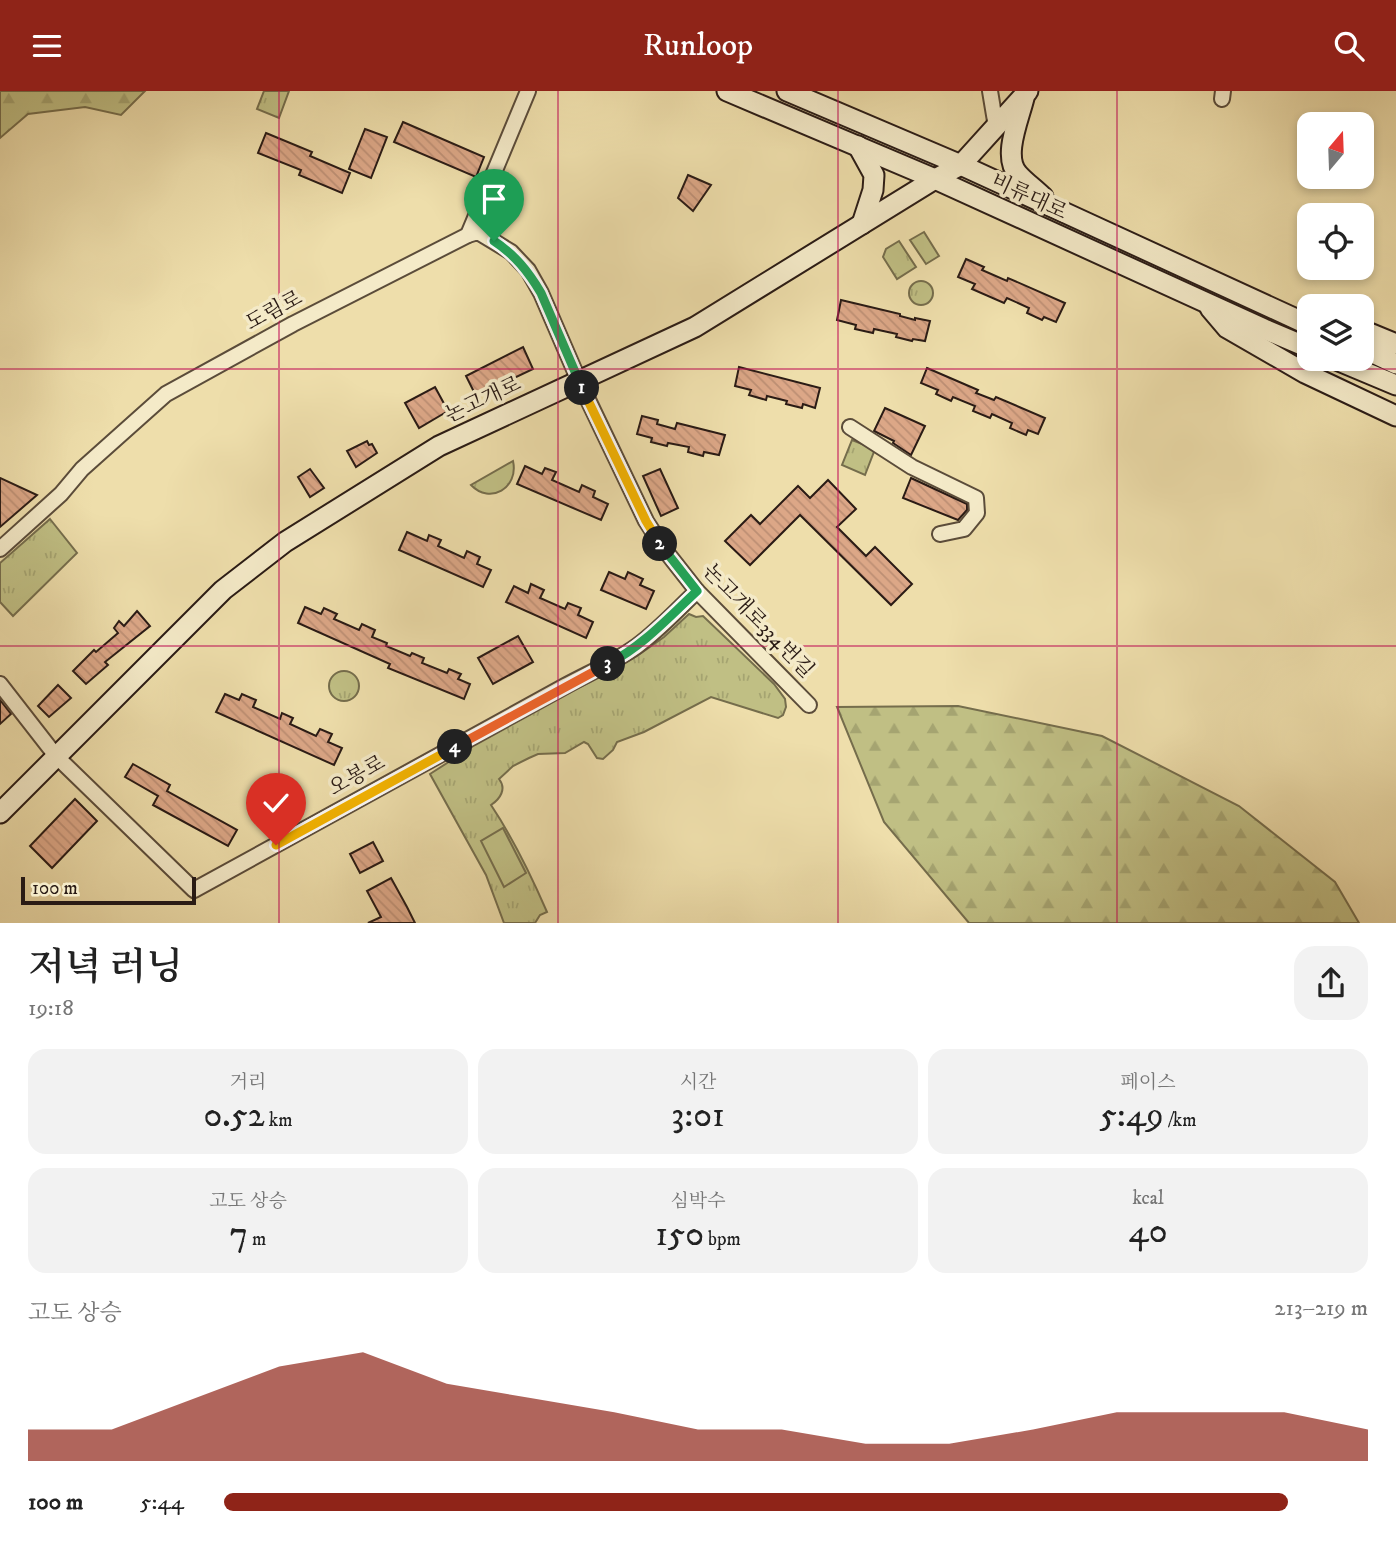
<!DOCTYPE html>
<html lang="ko">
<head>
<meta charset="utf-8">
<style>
	:root { --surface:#fff; --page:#f2f2f2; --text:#222; --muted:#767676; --accent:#8f2418 }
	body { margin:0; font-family:"IM FELL DW Pica","Noto Serif KR",serif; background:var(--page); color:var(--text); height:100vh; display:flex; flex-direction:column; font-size:26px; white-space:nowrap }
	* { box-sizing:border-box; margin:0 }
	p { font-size:23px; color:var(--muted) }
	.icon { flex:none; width:38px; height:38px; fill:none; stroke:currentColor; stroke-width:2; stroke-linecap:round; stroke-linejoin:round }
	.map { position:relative; height:832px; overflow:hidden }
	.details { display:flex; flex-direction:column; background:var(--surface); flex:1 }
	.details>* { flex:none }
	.needle { width:46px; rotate:19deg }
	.buttons { position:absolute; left:1297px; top:21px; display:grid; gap:14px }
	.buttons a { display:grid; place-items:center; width:77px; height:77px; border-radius:14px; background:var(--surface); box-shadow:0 4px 10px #0003; font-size:35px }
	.scale { position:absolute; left:21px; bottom:18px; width:175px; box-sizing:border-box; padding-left:7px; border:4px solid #2a1b15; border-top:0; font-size:19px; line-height:24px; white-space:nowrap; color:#2a1b15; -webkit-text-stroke:5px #f4eac8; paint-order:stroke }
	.pin { position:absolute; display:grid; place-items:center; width:60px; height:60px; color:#fff; margin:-72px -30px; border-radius:50% 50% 50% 0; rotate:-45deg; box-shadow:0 0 7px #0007 }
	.pin .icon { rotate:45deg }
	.km { position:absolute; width:35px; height:35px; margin:-18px; border-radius:50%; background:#222; color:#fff; font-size:19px; line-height:35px; text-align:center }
	.round { display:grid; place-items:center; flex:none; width:74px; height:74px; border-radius:21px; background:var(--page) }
	.head { display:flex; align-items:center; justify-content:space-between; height:119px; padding:0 28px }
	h1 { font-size:38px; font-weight:600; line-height:52px }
	.figures { display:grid; grid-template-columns:repeat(3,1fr); gap:10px; height:119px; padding:7px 28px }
	.figures div { display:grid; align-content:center; border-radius:18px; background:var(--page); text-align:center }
	.figures b { font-size:35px; font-weight:600 }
	.figures small { font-size:19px; font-weight:400 }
	.figures p { font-size:19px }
	.chart { height:196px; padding:14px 28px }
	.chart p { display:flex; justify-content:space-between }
	.chart svg { width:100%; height:126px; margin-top:7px; fill:var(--accent); opacity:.7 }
	ul { padding:0 28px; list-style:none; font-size:23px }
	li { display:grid; grid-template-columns:112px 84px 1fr; align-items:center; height:52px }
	li i { height:18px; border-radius:9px; background:var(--accent) }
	header { display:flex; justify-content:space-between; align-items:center; height:91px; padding:0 28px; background:var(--accent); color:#fff; font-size:32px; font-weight:600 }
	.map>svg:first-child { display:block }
	.grass { fill:url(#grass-tufts); stroke:#756d4c; stroke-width:2 }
	.forest { fill:url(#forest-firs); stroke:#756d4c; stroke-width:2 }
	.pitch { fill:#c0bf84; stroke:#756d4c; stroke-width:2 }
	.building { fill:url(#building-back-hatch); stroke:#2a1b15; stroke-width:2 }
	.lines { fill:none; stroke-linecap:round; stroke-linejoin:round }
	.minor-casing { stroke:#5b4c3a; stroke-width:18 }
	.secondary-casing { stroke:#2a1b15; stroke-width:23 }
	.minor { stroke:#f4eac8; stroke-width:14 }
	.secondary { stroke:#f4eac8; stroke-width:19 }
	.split-1-casing { stroke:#fff; stroke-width:14 }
	.split-2-casing { stroke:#fff; stroke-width:14 }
	.split-3-casing { stroke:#fff; stroke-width:14 }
	.split-4-casing { stroke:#fff; stroke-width:14 }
	.split-5-casing { stroke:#fff; stroke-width:14 }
	.split-1 { stroke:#22a559; stroke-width:9 }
	.split-2 { stroke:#f5b400; stroke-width:9 }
	.split-3 { stroke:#22a559; stroke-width:9 }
	.split-4 { stroke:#f0652b; stroke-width:9 }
	.split-5 { stroke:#f5b400; stroke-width:9 }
	.grid { fill:none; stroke:#c2185b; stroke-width:2; stroke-opacity:0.55 }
	.labels { text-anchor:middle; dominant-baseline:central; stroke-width:7; stroke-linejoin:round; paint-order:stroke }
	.street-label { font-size:21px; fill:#2a1b15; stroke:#f4eac8 }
</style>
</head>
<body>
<header><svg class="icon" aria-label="menu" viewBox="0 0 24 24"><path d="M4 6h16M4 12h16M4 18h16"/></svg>Runloop<svg class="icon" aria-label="search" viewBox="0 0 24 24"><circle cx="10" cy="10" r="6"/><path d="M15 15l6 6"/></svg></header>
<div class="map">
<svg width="1396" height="833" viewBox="0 0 1396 833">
	<defs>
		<pattern id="grass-tufts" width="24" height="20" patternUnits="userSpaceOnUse" patternTransform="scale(1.75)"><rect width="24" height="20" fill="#c0bf84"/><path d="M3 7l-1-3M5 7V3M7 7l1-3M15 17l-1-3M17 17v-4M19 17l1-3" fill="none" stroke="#a5a471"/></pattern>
		<pattern id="forest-firs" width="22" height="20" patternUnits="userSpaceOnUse" patternTransform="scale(1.75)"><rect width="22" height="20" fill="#c0bf84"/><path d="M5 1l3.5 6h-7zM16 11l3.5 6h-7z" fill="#a5a471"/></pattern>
		<pattern id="building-back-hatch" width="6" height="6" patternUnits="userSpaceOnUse" patternTransform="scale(1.75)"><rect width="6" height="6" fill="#dca787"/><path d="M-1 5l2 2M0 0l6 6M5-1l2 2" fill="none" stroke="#bd8f74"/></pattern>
	</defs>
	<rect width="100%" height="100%" fill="#eedeab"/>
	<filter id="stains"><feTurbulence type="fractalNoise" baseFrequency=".00286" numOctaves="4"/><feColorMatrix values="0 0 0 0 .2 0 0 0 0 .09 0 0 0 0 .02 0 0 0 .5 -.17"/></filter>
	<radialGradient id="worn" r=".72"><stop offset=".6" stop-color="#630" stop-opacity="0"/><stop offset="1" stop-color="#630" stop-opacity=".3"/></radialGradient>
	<!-- grass -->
	<g class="grass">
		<path d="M264 0H289L279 27 257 18Z"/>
		<path d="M899 150 916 176 897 188 883 166 886 158Z"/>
		<circle cx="921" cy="202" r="12"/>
		<path d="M852 349 875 358 865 384 842 374Z"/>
		<path d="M513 370C519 397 490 414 471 394Z"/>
		<path d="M50 428 77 462 13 525 0 511V472Z"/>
		<path d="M689 523 696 526 703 525 774 593 785 608 786 616 783 624 778 627 711 606 644 641 617 651 613 659 603 668 597 667 588 653 584 651 565 662 538 663 529 667 513 675 499 688C507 698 500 708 491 714 513 747 531 784 547 821L540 824 535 832H504L486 784 430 683 475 654 637 565 664 546Z"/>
		<circle cx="344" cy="595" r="15"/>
	</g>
	<!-- forest -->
	<g class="forest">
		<path d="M0 0H145L121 24 85 16 28 23 0 47Z"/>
		<path d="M958 615 1102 645 1239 715 1335 791 1359 832H969L884 731 837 616Z"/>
	</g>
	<!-- pitch -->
	<g class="pitch">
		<path d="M924 141 939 165 926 173 910 149Z"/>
		<path d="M503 737 526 782 504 796 481 750Z"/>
	</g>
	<!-- building -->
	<g class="building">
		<path d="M403 31 484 66 476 86 394 51Z"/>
		<path d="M365 38 387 46 371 87 349 78Z"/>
		<path d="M266 42 312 61 310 65 350 82 342 102 299 84 301 79 258 62Z"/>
		<path d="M688 84 711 94 693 120 678 107Z"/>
		<path d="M966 168 984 176 982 179 1007 190 1008 187 1065 212 1056 231 1044 226 1042 229 1027 222 1029 217 1007 207 1004 212 972 198 975 193 958 186Z"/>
		<path d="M841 209 900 223V225L915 229V227L930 230 925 250 913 248 912 250 896 246 897 243 874 238 873 242 855 238 856 234 837 229Z"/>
		<path d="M523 256 533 278 476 305 466 285Z"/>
		<path d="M739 276 820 297 815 317 803 313 802 317 786 313 787 310 767 305 766 309 749 304 751 299 735 295Z"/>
		<path d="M927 277 978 299 976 302 994 309 996 306 1045 327 1038 343 1028 339 1026 344 1010 337 1012 332 992 323 990 327 973 320 975 315 953 306 951 310 936 303 938 299 921 292Z"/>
		<path d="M435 296 448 320 419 337 405 312Z"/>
		<path d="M885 317 925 335 911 364 893 352 894 350 874 340Z"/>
		<path d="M642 325 658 329 657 333 675 338 677 332 725 344 719 364 704 361 703 365 688 361 689 356 668 352 667 355 651 351 652 347 637 343Z"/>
		<path d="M367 350 369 354 372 353 377 362 356 376 347 360Z"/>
		<path d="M525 375 542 383 545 377 556 381 552 389 579 401 582 394 595 400 593 406 608 413 601 429 517 393Z"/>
		<path d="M310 378 324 397 310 406 298 386Z"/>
		<path d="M660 378 678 417 661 425 643 385Z"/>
		<path d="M0 387 37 404 0 436Z"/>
		<path d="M911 387 967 413V419L958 429 903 407Z"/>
		<path d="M828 389 856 418 837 436 866 465 875 456 912 493 891 514 800 424 750 474 725 450 751 424 760 433 798 395 810 407Z"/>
		<path d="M407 441 427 450 429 444 441 449 438 455 464 467 467 460 480 466 477 473 491 479 483 496 399 459Z"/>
		<path d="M609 481 625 488 628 481 643 488 640 494 654 500 646 518 601 499Z"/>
		<path d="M531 493 544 499 540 507 565 518 568 512 581 517 578 524 593 531 586 547 506 511 514 495 528 502Z"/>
		<path d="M305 516 321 523 324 517 337 523 334 528 359 539 362 533 375 539 372 546 387 552 386 555 410 565 412 562 424 567 422 572 447 582 449 578 461 583 458 588 470 593 464 608 388 577 390 573 298 532Z"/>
		<path d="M137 520 150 535 105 571 108 574 86 593 73 580 94 559 96 561 118 542 114 537 119 530 124 535Z"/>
		<path d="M518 545 533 571 493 593 478 567Z"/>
		<path d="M58 594 71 607 49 626 38 615Z"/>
		<path d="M225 603 239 609 242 603 256 609 253 616 280 628 282 622 293 627 290 633 316 645 320 638 332 643 328 651 342 657 334 674 216 621Z"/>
		<path d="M0 609 11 623 0 633Z"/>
		<path d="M133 673 170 694 167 700 237 739 228 755 153 714 158 705 125 686Z"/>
		<path d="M280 700 292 722 275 731 264 709Z"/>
		<path d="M75 708 97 730 52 777 30 755Z"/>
		<path d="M373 751 383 770 360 782 350 763Z"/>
		<path d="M391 787 407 816 415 832H368L381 826 367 800Z"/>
	</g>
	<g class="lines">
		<!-- minor casing -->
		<g class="minor-casing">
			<g id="minor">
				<path d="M990 0 996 36"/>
				<path d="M1222 8 1223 0"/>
				<path d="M468 144 528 0"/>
				<path d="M850 336 912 376 976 407 977 422 964 438 940 443"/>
				<path d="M0 458 61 403 82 378 166 303 293 233 468 144 478 141 511 161 528 179 541 202 579 290 646 430 664 458 697 500 809 614"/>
				<path d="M0 593 56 665 194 799 565 595C589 582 615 571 637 555 659 539 677 519 697 500"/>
			</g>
		</g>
		<!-- secondary casing -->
		<g class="secondary-casing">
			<g id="secondary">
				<path d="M727 0 935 88 1264 238 1309 257"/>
				<path d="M787 0 961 74 1309 234"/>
				<path d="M1024 7C1019 28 1002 66 1018 83 1025 91 1035 98 1043 106"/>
				<path d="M858 55 874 84 873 99 862 133"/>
				<path d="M1210 217 1227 237 1305 282 1396 325"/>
				<path d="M1362 239 1396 253"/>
				<path d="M1362 257 1396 273"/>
				<path d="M1334 268 1396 294"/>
				<path d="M0 722 223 499 285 451 439 355 695 236 935 88 961 74 1028 0"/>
			</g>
		</g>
		<!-- minor -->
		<use href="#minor" class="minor"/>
		<!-- secondary -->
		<use href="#secondary" class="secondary"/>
	</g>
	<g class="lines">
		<!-- split-1 casing -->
		<g class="split-1-casing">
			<path id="split-1" d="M494 150C515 164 528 180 541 202L582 297"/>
		</g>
		<!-- split-2 casing -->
		<g class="split-2-casing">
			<path id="split-2" d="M582 297 646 430 660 453"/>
		</g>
		<!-- split-3 casing -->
		<g class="split-3-casing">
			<path id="split-3" d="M608 573C643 555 669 526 697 500L660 453"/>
		</g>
		<!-- split-4 casing -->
		<g class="split-4-casing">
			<path id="split-4" d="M455 656 608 573"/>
		</g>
		<!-- split-5 casing -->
		<g class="split-5-casing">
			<path id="split-5" d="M276 754 455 656"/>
		</g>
		<!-- split-1 -->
		<use href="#split-1" class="split-1"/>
		<!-- split-2 -->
		<use href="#split-2" class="split-2"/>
		<!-- split-3 -->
		<use href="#split-3" class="split-3"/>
		<!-- split-4 -->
		<use href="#split-4" class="split-4"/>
		<!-- split-5 -->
		<use href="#split-5" class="split-5"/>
	</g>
	<!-- grid -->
	<path class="grid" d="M279 0V833M558 0V833M838 0V833M1117 0V833M0 278H1396M0 555H1396"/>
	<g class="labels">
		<!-- street labels -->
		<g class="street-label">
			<text transform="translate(1029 106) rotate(25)">비류대로</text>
			<text transform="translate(274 220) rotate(-28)">도림로</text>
			<text transform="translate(483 309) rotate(-25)">논고개로</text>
			<text transform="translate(758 530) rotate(46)">논고개로334번길</text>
			<text transform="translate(357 685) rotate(-29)">오봉로</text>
		</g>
	</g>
	<rect width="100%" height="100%" filter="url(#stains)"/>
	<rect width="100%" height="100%" fill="url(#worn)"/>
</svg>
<div class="buttons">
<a><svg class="needle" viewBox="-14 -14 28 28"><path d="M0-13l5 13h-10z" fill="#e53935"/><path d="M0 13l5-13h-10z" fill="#767676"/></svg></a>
<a><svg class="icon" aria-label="locate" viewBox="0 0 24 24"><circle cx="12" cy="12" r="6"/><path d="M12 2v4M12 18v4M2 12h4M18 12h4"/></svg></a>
<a><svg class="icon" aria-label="layers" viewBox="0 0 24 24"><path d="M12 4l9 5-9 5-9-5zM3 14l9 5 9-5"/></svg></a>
</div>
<div class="scale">100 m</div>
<div class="pin" style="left:494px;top:150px;background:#1e9e55"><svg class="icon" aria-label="arrive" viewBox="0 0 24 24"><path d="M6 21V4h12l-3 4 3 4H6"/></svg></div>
<div class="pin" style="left:276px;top:754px;background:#d93025"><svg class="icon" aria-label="check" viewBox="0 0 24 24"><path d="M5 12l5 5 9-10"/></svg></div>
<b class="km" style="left:582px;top:297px">1</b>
<b class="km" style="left:660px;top:453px">2</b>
<b class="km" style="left:608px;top:573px">3</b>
<b class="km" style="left:455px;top:656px">4</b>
</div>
<section class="details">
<div class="head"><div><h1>저녁 러닝</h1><p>19:18</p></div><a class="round"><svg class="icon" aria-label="share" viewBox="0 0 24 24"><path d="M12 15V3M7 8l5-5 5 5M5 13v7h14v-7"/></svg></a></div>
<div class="figures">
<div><p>거리</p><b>0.52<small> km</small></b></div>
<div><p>시간</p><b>3:01</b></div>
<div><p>페이스</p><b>5:49<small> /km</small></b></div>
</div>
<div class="figures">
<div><p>고도 상승</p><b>7<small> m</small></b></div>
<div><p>심박수</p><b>150<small> bpm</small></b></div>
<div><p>kcal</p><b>40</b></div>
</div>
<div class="chart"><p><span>고도 상승</span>213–219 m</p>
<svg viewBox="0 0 160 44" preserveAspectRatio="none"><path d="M0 44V33L10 33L20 22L30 11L40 6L50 17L60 22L70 27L80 33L90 33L100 38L110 38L120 33L130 27L140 27L150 27L160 33V44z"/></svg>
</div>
<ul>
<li><b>100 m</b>5:44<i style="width:93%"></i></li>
</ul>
</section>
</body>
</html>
